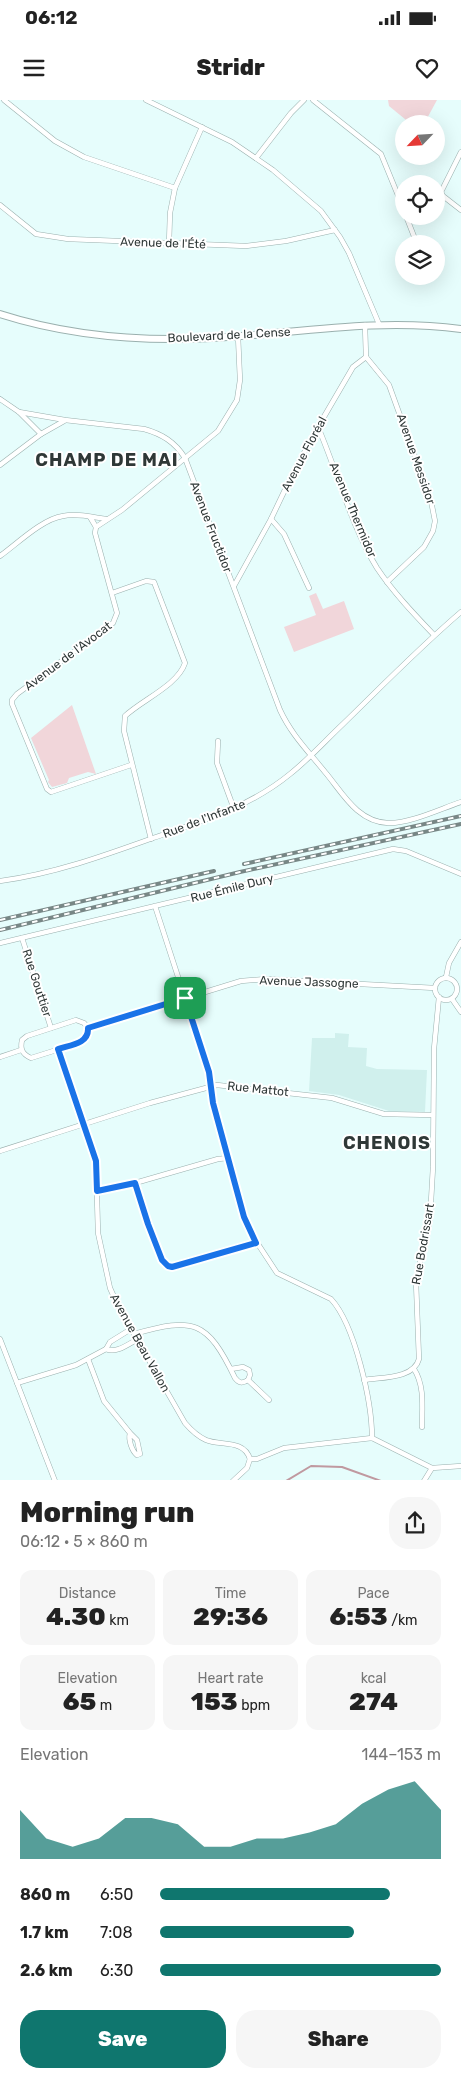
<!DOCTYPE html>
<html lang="en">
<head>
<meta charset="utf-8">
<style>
	:root { --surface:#fff; --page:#f6f6f6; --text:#222; --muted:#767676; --accent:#0f766e }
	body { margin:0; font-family:Rubik,sans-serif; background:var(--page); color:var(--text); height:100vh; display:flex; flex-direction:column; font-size:19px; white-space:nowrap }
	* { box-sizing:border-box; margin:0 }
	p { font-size:16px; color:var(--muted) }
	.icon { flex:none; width:28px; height:28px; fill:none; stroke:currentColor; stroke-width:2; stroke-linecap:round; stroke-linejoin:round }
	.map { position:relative; height:1380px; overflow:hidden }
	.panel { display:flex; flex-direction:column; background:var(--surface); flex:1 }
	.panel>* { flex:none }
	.needle { width:32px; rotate:245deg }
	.tools { position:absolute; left:395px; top:15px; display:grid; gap:10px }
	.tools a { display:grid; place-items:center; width:50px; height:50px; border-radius:50%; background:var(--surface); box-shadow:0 5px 20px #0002; font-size:25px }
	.pin { position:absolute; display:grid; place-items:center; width:42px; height:42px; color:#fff; margin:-21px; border-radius:10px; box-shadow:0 2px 8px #0006 }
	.round { display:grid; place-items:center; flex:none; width:52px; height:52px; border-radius:20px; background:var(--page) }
	.head { display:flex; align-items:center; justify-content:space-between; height:85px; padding:0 20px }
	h1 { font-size:28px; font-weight:800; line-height:38px }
	.stats { display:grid; grid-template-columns:repeat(3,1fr); gap:8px; height:85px; padding:5px 20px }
	.stats div { display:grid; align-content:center; border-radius:12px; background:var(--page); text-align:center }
	.stats b { font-size:25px; font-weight:800 }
	.stats small { font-size:14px; font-weight:400 }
	.stats p { font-size:14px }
	.chart { height:140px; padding:10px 20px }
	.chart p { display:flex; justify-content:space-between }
	.chart svg { width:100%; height:90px; margin-top:5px; fill:var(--accent); opacity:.7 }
	.action { display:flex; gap:10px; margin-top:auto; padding:10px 20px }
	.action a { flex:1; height:58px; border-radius:20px; background:var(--accent); color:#fff; font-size:20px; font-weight:800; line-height:58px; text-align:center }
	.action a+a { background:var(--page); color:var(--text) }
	ul { padding:0 20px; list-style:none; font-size:16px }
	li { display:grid; grid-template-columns:80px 60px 1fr; align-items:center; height:38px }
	li i { height:12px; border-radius:6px; background:var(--accent) }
	.status { display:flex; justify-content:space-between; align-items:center; height:35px; padding:0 25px; background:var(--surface); direction:ltr }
	.status svg { height:14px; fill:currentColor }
	header { display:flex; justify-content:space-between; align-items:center; height:65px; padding:0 20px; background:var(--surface); font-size:22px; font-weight:800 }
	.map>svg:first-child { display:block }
	.built { fill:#d0f0ed }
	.green { fill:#f1d6da }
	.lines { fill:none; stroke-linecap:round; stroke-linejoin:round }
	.stream { stroke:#c099a0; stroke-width:2 }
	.minor-casing { stroke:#9ab0ae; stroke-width:5.5 }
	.secondary-casing { stroke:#9ab0ae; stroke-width:8 }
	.minor { stroke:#fff; stroke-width:4.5 }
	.secondary { stroke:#fff; stroke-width:6 }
	.rail-casing { stroke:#788786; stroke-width:4 }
	.rail { stroke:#fff; stroke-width:2; stroke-dasharray:5.5; stroke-linecap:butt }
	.route-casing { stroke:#fff; stroke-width:10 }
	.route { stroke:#1a73e8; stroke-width:6 }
	.labels { text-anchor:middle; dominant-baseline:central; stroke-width:4; stroke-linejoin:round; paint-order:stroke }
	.street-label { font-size:12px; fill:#2f3837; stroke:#fff }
	.district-label { font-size:18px; font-weight:bold; letter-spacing:1px; fill:#2f3837; stroke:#fff }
</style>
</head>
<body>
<div class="status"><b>06:12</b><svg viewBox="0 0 49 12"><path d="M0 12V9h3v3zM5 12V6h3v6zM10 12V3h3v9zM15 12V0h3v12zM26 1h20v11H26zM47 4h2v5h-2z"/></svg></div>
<header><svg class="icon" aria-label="menu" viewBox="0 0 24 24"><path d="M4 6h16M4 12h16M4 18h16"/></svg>Stridr<svg class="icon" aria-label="heart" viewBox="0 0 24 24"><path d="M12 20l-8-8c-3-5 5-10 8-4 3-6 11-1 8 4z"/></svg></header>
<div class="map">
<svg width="461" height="1381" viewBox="0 0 461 1381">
	<rect width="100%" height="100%" fill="#e6fdfc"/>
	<!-- built -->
	<path class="built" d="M335 933 349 934 348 947 367 948 366 966 377 969 427 970 425 1012 389 1011 339 995 309 991 312 938H335Z"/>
	<!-- green -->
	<g class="green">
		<path d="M388 0H437L424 24H411L389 6Z"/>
		<path d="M316 493 323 509 344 501 354 529 294 552 284 527 316 515 309 496Z"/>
		<path d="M72 605 96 674 88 672 69 678 67 683 52 687 48 682 49 680 31 638Z"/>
	</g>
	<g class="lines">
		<!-- stream -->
		<path class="stream" d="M286 1381 311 1366 342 1367 381 1381"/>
		<!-- minor casing -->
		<g class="minor-casing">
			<g id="minor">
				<path d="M4 0 55 41 84 57 175 88"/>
				<path d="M146 0 232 42 273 70 321 111 340 137 349 153 379 224"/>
				<path d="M313 0 381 54 404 110"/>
				<path d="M461 52 441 92 443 96 461 110"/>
				<path d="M256 58 291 13 304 0"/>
				<path d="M0 105 36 134 68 139 246 146 286 141 335 130"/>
				<path d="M406 116 417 144"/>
				<path d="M169 144 170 113 175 88 202 27"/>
				<path d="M366 257 389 285 431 401 435 421 433 431 424 447 387 482"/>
				<path d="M0 299 19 312 41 334"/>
				<path d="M19 312 65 320 144 329C162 334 175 342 185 358L280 610C291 634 308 651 325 672 342 692 357 722 388 723 409 724 440 709 461 702"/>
				<path d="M318 327C337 371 352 428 377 468 393 492 414 514 434 535"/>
				<path d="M0 365 41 334 64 321"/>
				<path d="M90 417 96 427 95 433 117 513 113 523 17 594 12 600V604L47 689 51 692 131 665"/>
				<path d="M271 419 284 434 309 488"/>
				<path d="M96 427 122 410 218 331 237 300 240 280 238 236"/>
				<path d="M0 456C17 444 42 419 63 416 76 413 92 417 106 419"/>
				<path d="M234 486 271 419 292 375 318 327 353 267 366 257 365 225"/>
				<path d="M112 493 146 481 154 482 185 563C178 585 142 600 125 616L124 631 151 739"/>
				<path d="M218 641 217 663 234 709"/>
				<path d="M0 781C53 774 103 756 153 738 202 721 250 707 290 674 309 659 325 641 343 624 382 586 420 547 461 512"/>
				<path d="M155 806 209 972 213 1003 250 1132 277 1173 331 1199C355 1225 372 1302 372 1338"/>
				<path d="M22 838 51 928"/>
				<path d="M0 843 393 749 406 751 461 774"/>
				<path d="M446 877 449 863 461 842"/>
				<circle cx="446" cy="889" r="11"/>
				<path d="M452 899 461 912"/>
				<path d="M76 920 84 923 88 928 87 938 82 942 31 958C22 954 20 949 22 940L27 936Z"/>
				<path d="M88 928 241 881 266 879 435 888"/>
				<path d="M58 949 96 1061 98 1133 110 1188 119 1208 185 1323C191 1330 197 1336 206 1340 220 1346 244 1339 250 1359"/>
				<path d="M0 957 21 950"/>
				<path d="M0 1051 150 1003 217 985 332 998 384 1014 433 1015"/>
				<path d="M135 1083C140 1100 156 1157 168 1166L173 1167 256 1143"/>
				<path d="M97 1091 135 1083 218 1059 228 1058"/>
				<path d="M131 1229 110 1242 106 1249C116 1254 128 1244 138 1239"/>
				<path d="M134 1234C194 1217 207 1220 235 1278 239 1283 242 1284 248 1280L250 1275 249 1270 243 1267 231 1269"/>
				<path d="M0 1239 55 1381"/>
				<path d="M88 1259 104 1301 130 1333C128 1340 132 1351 137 1355L140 1354 137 1340 130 1333"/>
				<path d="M414 1269C425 1286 422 1308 422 1327"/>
				<path d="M248 1280 269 1300"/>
				<path d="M364 1280C381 1277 414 1279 419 1259L416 1182 419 1166 426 1141 430 1119 433 1067 434 949 439 897"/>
				<path d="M17 1283 76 1265 106 1249"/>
				<path d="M250 1359H257L284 1348 372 1338 432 1368 461 1366"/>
				<path d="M233 1381 247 1368 250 1359"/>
				<path d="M424 1381 432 1368"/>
			</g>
		</g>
		<!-- secondary casing -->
		<g class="secondary-casing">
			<path id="secondary" d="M0 214C78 239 159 243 241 236 314 230 387 219 461 229"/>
		</g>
		<!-- minor -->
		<use href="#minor" class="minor"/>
		<!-- secondary -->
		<use href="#secondary" class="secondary"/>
		<!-- rail casing -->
		<g class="rail-casing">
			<g id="rail">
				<path d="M244 764 461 716"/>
				<path d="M0 820 214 771"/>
				<path d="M0 830 240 772 461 724"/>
			</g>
		</g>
		<!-- rail -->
		<use href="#rail" class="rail"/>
	</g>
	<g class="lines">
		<!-- route casing -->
		<g class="route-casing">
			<path id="route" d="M185 898 209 972 213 1003 244 1117 256 1143 172 1167 168 1166 162 1160 148 1124 135 1083 97 1091 96 1061 58 949C70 945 89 944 88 928Z"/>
		</g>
		<!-- route -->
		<use href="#route" class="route"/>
	</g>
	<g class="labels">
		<!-- street labels -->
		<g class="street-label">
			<text transform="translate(163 143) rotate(2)">Avenue de l'Été</text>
			<text transform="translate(229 235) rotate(-3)">Boulevard de la Cense</text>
			<text transform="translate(304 354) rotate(-62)">Avenue Floréal</text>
			<text transform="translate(416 359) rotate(71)">Avenue Messidor</text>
			<text transform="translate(353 410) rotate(67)">Avenue Thermidor</text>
			<text transform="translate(211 427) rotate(69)">Avenue Fructidor</text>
			<text transform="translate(68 556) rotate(-37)">Avenue de l'Avocat</text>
			<text transform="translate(204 719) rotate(-21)">Rue de l'Infante</text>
			<text transform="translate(232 788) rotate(-14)">Rue Émile Dury</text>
			<text transform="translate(309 882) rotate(2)">Avenue Jassogne</text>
			<text transform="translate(37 883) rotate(72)">Rue Gouttier</text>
			<text transform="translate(258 989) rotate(6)">Rue Mattot</text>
			<text transform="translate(423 1144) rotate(-80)">Rue Bodrissart</text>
			<text transform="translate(140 1243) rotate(61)">Avenue Beau Vallon</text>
		</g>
		<!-- district labels -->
		<g class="district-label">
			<text x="107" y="360">CHAMP DE MAI</text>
			<text x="387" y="1043">CHENOIS</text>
		</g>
	</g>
</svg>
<div class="tools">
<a><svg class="needle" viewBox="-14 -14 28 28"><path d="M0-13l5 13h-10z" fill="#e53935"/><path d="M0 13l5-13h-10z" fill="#767676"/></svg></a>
<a><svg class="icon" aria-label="locate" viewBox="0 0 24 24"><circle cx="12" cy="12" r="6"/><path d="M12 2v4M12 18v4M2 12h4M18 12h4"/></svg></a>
<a><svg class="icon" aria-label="layers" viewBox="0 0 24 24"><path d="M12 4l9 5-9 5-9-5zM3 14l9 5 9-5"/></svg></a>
</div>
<div class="pin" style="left:185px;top:898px;background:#1e9e55"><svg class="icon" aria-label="arrive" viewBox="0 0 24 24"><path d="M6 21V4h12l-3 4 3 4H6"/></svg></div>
</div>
<section class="panel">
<div class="head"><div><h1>Morning run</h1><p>06:12 · 5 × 860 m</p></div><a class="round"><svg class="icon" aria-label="share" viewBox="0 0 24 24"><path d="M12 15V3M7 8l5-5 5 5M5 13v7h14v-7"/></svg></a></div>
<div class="stats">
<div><p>Distance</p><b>4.30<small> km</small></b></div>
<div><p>Time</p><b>29:36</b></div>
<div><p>Pace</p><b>6:53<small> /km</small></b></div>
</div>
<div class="stats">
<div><p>Elevation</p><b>65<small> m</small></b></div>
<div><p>Heart rate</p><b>153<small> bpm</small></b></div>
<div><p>kcal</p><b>274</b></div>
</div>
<div class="chart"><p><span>Elevation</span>144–153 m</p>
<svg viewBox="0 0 160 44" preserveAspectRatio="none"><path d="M0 44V20L10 34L20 38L30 34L40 24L50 24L60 27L70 38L80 38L90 34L100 34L110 31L120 27L130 17L140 10L150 6L160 20V44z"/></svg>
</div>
<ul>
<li><b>860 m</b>6:50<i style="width:82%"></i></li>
<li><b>1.7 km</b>7:08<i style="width:69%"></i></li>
<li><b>2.6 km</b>6:30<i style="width:100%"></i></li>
</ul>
<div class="action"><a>Save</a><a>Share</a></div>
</section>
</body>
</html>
